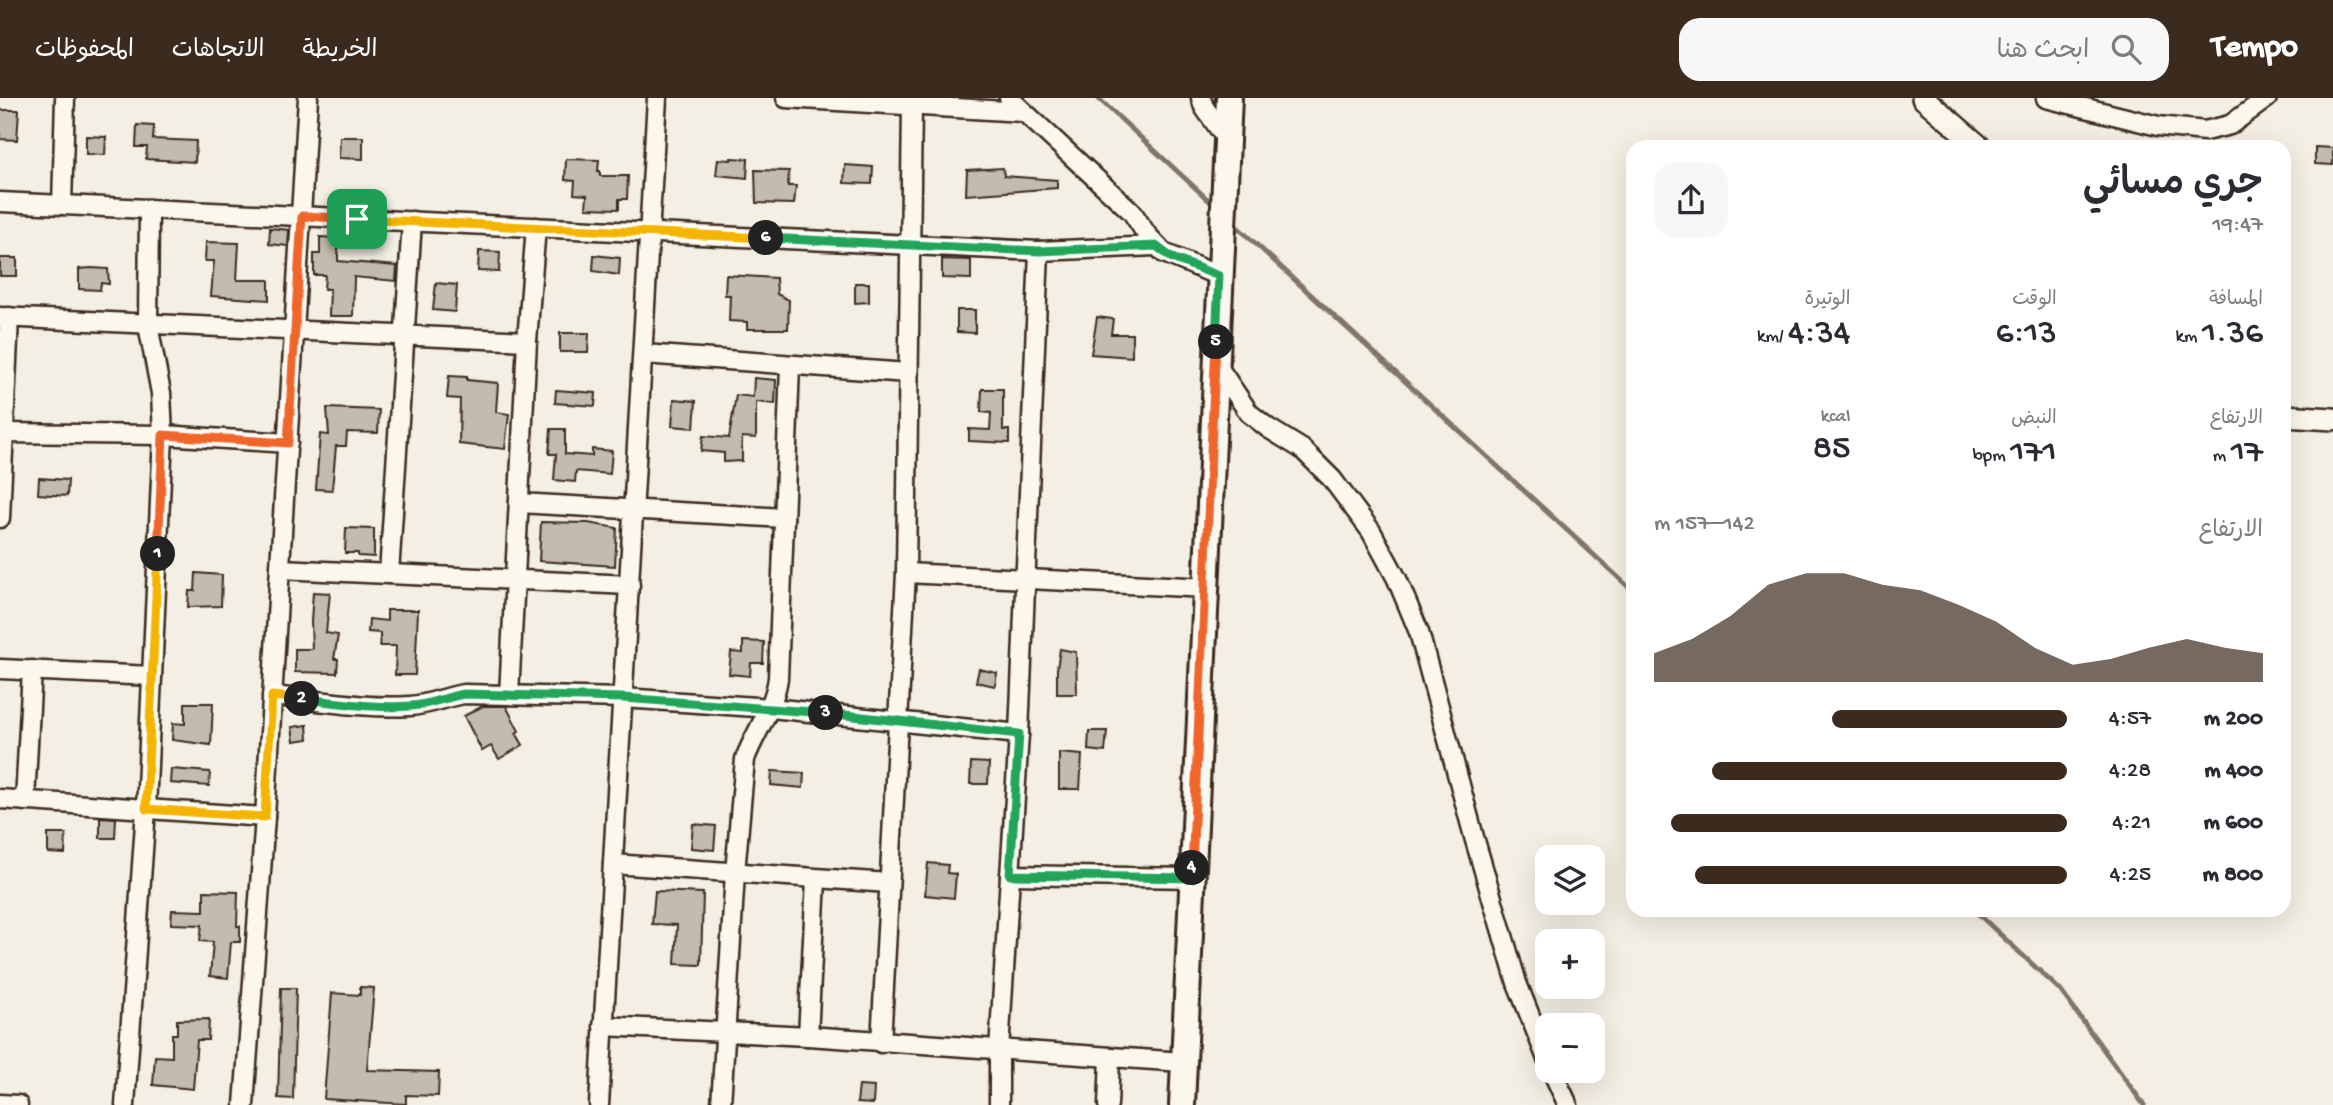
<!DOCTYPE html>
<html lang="ar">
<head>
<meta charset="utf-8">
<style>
	:root { --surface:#fff; --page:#f7f7f7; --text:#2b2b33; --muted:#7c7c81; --accent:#3b2a1e }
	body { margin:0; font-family:"Gochi Hand","Playpen Sans Arabic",sans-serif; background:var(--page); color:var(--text); direction:rtl; height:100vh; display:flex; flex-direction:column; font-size:26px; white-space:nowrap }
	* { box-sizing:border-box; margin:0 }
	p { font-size:23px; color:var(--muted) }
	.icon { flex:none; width:38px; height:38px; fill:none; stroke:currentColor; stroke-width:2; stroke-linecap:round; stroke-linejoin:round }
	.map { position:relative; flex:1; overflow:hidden; direction:ltr }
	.sheet { position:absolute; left:1626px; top:42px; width:665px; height:777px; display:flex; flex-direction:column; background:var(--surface); border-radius:21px; box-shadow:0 7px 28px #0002; direction:rtl }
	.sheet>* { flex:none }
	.tools { position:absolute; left:1535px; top:747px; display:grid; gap:14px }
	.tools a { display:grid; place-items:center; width:70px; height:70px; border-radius:14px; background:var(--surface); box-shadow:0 7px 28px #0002; font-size:35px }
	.pin { position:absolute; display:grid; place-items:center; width:60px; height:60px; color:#fff; margin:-30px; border-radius:14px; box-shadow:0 4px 10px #0006 }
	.km { position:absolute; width:35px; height:35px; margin:-18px; border-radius:50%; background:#222; color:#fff; font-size:19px; line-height:35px; text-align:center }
	.round { display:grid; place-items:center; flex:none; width:74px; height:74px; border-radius:21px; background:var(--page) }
	.summary { display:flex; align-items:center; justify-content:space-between; height:119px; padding:0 28px }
	h1 { font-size:38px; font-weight:600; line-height:52px }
	.metrics { display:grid; grid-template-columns:repeat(3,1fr); gap:10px; height:119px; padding:7px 28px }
	.metrics div { display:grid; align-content:center }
	.metrics b { font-size:35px; font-weight:600 }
	.metrics small { font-size:19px; font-weight:400 }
	.metrics p { font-size:19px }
	.chart { height:196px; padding:14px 28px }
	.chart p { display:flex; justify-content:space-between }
	.chart svg { width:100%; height:126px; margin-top:7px; fill:var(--accent); opacity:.7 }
	ul { padding:0 28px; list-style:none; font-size:23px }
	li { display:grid; grid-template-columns:112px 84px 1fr; align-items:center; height:52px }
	li i { height:18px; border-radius:9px; background:var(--accent) }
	header { display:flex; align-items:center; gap:42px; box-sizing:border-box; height:98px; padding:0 35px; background:var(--accent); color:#fff }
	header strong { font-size:33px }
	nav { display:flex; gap:38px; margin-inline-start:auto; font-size:24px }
	.search { width:490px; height:63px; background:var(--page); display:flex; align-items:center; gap:18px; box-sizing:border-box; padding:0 24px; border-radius:21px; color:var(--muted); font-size:26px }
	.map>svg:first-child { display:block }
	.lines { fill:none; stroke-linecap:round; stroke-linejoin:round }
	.stream { stroke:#817468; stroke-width:5 }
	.building { fill:#c3bbb0; stroke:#3b2a1e; stroke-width:2 }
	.minor-casing { stroke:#3b2a1e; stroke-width:23 }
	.tertiary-casing { stroke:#3b2a1e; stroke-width:26 }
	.secondary-casing { stroke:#3b2a1e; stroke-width:30 }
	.minor { stroke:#fbf7ec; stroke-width:18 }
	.tertiary { stroke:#fbf7ec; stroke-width:21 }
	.secondary { stroke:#fbf7ec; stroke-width:24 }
	.split-1-casing { stroke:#fff; stroke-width:14 }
	.split-2-casing { stroke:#fff; stroke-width:14 }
	.split-3-casing { stroke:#fff; stroke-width:14 }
	.split-4-casing { stroke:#fff; stroke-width:14 }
	.split-5-casing { stroke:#fff; stroke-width:14 }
	.split-6-casing { stroke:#fff; stroke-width:14 }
	.split-7-casing { stroke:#fff; stroke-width:14 }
	.split-1 { stroke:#f0652b; stroke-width:9 }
	.split-2 { stroke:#f5b400; stroke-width:9 }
	.split-3 { stroke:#22a559; stroke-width:9 }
	.split-4 { stroke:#22a559; stroke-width:9 }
	.split-5 { stroke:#f0652b; stroke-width:9 }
	.split-6 { stroke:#22a559; stroke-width:9 }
	.split-7 { stroke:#f5b400; stroke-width:9 }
</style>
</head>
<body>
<header>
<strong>Tempo</strong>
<div class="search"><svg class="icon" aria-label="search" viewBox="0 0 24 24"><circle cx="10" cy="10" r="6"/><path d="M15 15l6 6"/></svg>ابحث هنا</div>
<nav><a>الخريطة</a><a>الاتجاهات</a><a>المحفوظات</a></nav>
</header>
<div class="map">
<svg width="2333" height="1007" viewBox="0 0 2333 1007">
	<rect width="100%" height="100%" fill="#f3efe4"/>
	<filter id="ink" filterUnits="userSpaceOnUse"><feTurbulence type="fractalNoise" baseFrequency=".0143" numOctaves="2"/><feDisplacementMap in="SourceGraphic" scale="14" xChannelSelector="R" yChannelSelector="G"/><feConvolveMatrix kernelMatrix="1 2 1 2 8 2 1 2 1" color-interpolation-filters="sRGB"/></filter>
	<g filter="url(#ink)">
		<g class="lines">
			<!-- stream -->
			<g class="stream">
				<path d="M1098 0 1216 109"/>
				<path d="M1231 123 1633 493"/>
				<path d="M1974 812 2060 892 2144 1007"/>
			</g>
		</g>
		<!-- building -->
		<g class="building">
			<path d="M0 12H19L17 42 0 41Z"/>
			<path d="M137 27 154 28 153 41 196 43 195 64 146 61 147 49H136Z"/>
			<path d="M86 38 106 39 105 57 86 56Z"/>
			<path d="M340 39H363V61L339 60Z"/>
			<path d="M2315 49 2333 50V67L2315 66Z"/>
			<path d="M731 60 748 61 747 80 716 77 718 61 731 62Z"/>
			<path d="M566 61 599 62 598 73H600V78H628L627 101H619V111L586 110 587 97 574 96 575 83 565 82Z"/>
			<path d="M845 67 873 69 872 86 844 85Z"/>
			<path d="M1003 70 1004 78 1057 82V90L966 97 967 72Z"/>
			<path d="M755 72 789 73 788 88H796L794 106 756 105Z"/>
			<path d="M270 130 289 132 288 148 269 146Z"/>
			<path d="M320 139 338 140V163L397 168 396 183 354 179 353 218H329L330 191H324L325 177H314V156H320Z"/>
			<path d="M206 144 239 145 237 182H269V202L211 198 214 163H205Z"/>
			<path d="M479 153 500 154 499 174 478 173Z"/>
			<path d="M594 157 620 160 619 177 593 173Z"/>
			<rect x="0" y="160" width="17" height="18"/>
			<path d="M942 161 971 162V181L942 180Z"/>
			<path d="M91 170 108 171 109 186 101 185 100 192 79 191V171Z"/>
			<path d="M726 177 776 180 777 196 789 202 788 231H747V224L729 223 730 197H725Z"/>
			<path d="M436 185 457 187 455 214 433 212Z"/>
			<path d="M855 185H869V204L855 205Z"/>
			<path d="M957 212H975V235L957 234Z"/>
			<path d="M1097 219 1113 221 1111 236H1132V259L1091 256Z"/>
			<path d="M560 235H589L588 254H560Z"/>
			<path d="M449 278 467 279V282L498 285 496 314 509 316 505 351 459 346 460 301 447 300Z"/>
			<path d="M754 280 776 282 775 306 756 304V340L742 339V363L724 364V355L701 353 703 338 729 340 736 297 753 299Z"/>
			<path d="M982 291H1003V332H1009V345L969 343V331L990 332 991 315 981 314Z"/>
			<path d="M556 292 596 295 595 308 555 305Z"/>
			<path d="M674 301 696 303 694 330 672 328Z"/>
			<path d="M327 310 379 312 378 335 347 334 346 348H336L332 392 316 391 320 336 329 337Z"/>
			<path d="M551 331H565V356L592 358V351L612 353 610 376 576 373 575 384 554 382 556 356H549Z"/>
			<path d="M39 380 68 382 67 398 38 396Z"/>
			<path d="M541 424 588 425 617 430 615 468 539 463Z"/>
			<path d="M346 430 374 431V459L358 458V455H345Z"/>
			<path d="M196 475 222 477 221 508 188 509 189 493H195Z"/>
			<path d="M313 494 330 495 326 535 338 537 334 561H338L337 575 295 574V551H312L311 523Z"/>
			<path d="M387 512H418L415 577H395L396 548H380V535L368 534 369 521 387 523Z"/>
			<path d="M743 543 764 544 763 565H751L750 578 729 576 731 554 743 555Z"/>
			<path d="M1060 551 1076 554 1077 596H1057V571Z"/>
			<path d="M979 571 997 575 995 588 976 584Z"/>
			<path d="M185 605H213L211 647 172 642 173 625 185 626Z"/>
			<path d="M483 608H506L519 633 516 635 523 647 499 661 491 648 482 653 464 618Z"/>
			<path d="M307 627 308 641 294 643 292 629Z"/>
			<path d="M1089 633H1107L1105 654 1088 652Z"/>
			<path d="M1059 655 1082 657 1080 691H1059Z"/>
			<path d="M971 664 989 665 988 686H970Z"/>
			<path d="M171 671 210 674 209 688 170 685Z"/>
			<path d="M772 673 804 675 803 690 771 687Z"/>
			<path d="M100 719 116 720 115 740H100Z"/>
			<path d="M693 726 716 728 714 752 691 750Z"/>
			<path d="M48 736H66L65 756 48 755Z"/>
			<path d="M928 765 948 767 947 775 956 776 954 800 925 797Z"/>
			<path d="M204 793 238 794 237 828H240V844H231L228 880 210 878 213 844 200 843 202 827 171 826 172 812 204 813Z"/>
			<path d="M655 793 703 795 701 867 675 866 677 827 652 826Z"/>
			<path d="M360 889 374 890 367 972 439 974 438 998 406 997V1006L324 1001 332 895 360 897Z"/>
			<path d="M281 890H296L293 1001 278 1000Z"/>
			<path d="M209 921 208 942H197L193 991 153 987 155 958 172 959V936H177V922Z"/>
			<path d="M859 988 874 989 873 1006 857 1005Z"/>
		</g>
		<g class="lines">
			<!-- minor casing -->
			<g class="minor-casing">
				<g id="minor">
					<path d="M786 0 1023 14"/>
					<path d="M1009 0 1132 114 1147 137 1164 155 1219 178"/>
					<path d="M1201 0 1204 9 1227 42"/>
					<path d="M2046 0 2158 28 2205 33 2230 27 2267 0"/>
					<path d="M0 104 1039 153 1156 148"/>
					<path d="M62 107 65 0"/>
					<path d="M0 219 527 243"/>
					<path d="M643 256 908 275"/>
					<path d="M1216 266 1249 315 1268 330 1302 351 1332 381 1371 433 1397 481 1419 534 1474 739 1517 885 1547 961"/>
					<path d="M3 335 163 337 288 345"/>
					<path d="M519 405 784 420"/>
					<path d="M0 420 9 219"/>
					<path d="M280 471 630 487"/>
					<path d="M906 475 1207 490"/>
					<path d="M389 476 412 123"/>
					<path d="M0 571 152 578"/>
					<path d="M509 597 527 243 536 129"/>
					<path d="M272 598C317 602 365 611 410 608 428 607 446 599 464 596L623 600 771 610 1019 636"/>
					<path d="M0 701 265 719"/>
					<path d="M25 703 32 572"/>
					<path d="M613 766 889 785"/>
					<path d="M1010 777 1192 780"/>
					<path d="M603 928 808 938 1183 964"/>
					<path d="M808 938 816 782"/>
					<path d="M881 945 906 475 912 7"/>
					<path d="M1552 973 1568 1007"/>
					<path d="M0 1006 18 1007"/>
					<path d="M125 1007 146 711 163 337 161 295 148 227 149 111"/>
					<path d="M244 1007 265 719 308 0"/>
					<path d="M599 1007 657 0"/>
					<path d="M721 1007 735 775 745 661C756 632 774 610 778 580L790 268"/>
					<path d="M999 1007V952L1019 636 1039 153"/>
					<path d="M1108 1007 1110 959"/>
				</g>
			</g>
			<!-- tertiary casing -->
			<g class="tertiary-casing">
				<g id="tertiary">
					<path d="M1923 0 1980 49"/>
					<path d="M2284 318 2333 321"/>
				</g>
			</g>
			<!-- secondary casing -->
			<g class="secondary-casing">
				<path id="secondary" d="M1182 1007 1229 0"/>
			</g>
			<!-- minor -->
			<use href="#minor" class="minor"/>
			<!-- tertiary -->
			<use href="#tertiary" class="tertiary"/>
			<!-- secondary -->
			<use href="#secondary" class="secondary"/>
		</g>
	</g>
	<g class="lines" filter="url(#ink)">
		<!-- split-1 casing -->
		<g class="split-1-casing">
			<path id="split-1" d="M158 456 163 337 288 345 302 118 357 121"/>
		</g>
		<!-- split-2 casing -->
		<g class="split-2-casing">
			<path id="split-2" d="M158 456 146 711 265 719 272 598 302 601"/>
		</g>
		<!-- split-3 casing -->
		<g class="split-3-casing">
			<path id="split-3" d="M302 601C338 604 375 611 411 608 429 607 446 599 464 596L623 600 826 615"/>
		</g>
		<!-- split-4 casing -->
		<g class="split-4-casing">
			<path id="split-4" d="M826 615 1019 636 1010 777 1192 780V770"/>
		</g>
		<!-- split-5 casing -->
		<g class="split-5-casing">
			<path id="split-5" d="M1192 770 1216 244"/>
		</g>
		<!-- split-6 casing -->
		<g class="split-6-casing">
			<path id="split-6" d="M766 140 1039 153 1156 148 1172 160 1219 178 1216 244"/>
		</g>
		<!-- split-7 casing -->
		<g class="split-7-casing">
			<path id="split-7" d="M357 121 766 140"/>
		</g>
		<!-- split-1 -->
		<use href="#split-1" class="split-1"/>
		<!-- split-2 -->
		<use href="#split-2" class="split-2"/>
		<!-- split-3 -->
		<use href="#split-3" class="split-3"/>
		<!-- split-4 -->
		<use href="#split-4" class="split-4"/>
		<!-- split-5 -->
		<use href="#split-5" class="split-5"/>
		<!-- split-6 -->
		<use href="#split-6" class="split-6"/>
		<!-- split-7 -->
		<use href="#split-7" class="split-7"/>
	</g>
</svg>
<div class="tools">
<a><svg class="icon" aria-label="layers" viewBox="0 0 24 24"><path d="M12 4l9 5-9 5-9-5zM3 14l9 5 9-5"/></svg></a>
<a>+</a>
<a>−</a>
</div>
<div class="pin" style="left:357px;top:121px;background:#1e9e55"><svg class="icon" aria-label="arrive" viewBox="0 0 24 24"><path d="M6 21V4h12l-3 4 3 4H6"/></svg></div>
<b class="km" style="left:158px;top:456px">1</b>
<b class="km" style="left:302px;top:601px">2</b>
<b class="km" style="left:826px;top:615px">3</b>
<b class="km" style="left:1192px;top:770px">4</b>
<b class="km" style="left:1216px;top:244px">5</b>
<b class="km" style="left:766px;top:140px">6</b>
<section class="sheet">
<div class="summary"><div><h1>جري مسائي</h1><p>19:47</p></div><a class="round"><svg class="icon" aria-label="share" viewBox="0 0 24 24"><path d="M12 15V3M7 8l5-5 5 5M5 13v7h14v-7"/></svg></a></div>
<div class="metrics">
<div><p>المسافة</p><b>1.36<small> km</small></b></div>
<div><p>الوقت</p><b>6:13</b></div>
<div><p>الوتيرة</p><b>4:34<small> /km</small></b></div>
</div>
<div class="metrics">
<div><p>الارتفاع</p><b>17<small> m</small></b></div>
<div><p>النبض</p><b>171<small> bpm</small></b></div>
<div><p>kcal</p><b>85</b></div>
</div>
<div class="chart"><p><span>الارتفاع</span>142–157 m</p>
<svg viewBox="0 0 160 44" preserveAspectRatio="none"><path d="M0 44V34L10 29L20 21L30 10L40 6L50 6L60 10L70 12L80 17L90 23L100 32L110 38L120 36L130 32L140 29L150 32L160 34V44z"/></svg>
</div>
<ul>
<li><b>200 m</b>4:57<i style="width:57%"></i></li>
<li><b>400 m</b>4:28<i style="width:86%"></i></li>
<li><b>600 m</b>4:21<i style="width:96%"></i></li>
<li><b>800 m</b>4:25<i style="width:90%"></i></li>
</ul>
</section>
</div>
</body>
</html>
